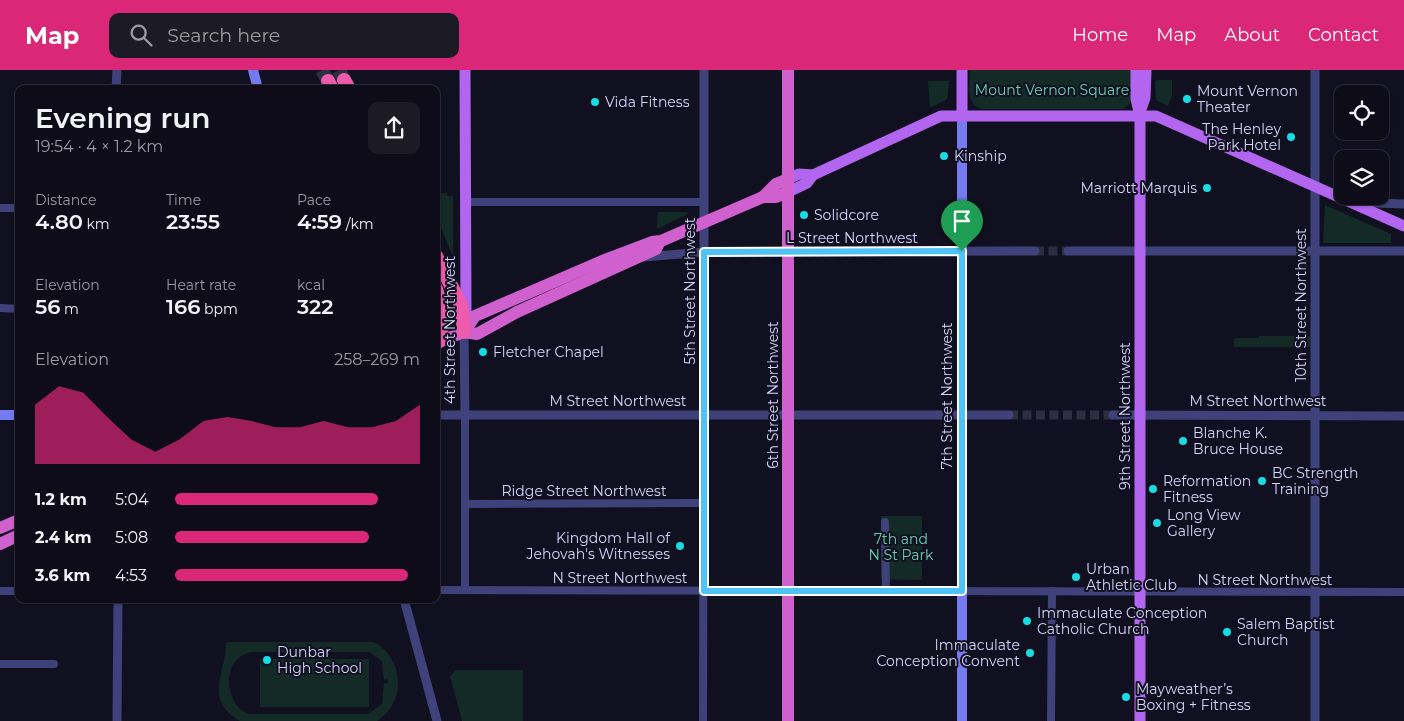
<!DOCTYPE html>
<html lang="en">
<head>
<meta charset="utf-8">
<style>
	:root { --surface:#0d0c18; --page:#1b1a25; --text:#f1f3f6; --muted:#9a9ba2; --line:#2d2c37; --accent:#db2777 }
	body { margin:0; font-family:Montserrat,sans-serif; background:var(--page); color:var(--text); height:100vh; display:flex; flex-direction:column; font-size:19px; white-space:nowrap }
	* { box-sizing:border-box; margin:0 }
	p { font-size:16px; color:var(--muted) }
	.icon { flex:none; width:28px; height:28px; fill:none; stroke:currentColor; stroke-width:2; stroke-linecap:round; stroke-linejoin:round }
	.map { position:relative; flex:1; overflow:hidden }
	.drawer { position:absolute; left:15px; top:15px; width:425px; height:518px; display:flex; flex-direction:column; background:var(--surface); border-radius:10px; box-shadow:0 1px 4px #0004,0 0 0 1px var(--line) }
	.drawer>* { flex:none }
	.controls { position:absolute; left:1334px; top:15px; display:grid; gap:10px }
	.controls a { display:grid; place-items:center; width:55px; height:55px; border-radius:10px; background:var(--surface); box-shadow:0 1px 4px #0004,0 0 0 1px var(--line); font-size:25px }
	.pin { position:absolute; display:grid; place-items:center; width:42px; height:42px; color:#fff; margin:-51px -21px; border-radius:50% 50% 50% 0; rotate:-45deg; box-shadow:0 0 5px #0007 }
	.pin .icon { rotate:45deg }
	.round { display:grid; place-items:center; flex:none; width:52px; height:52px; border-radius:10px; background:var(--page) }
	.headline { display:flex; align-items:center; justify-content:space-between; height:85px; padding:0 20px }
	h1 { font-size:28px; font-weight:600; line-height:38px }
	.figures { display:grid; grid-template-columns:repeat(3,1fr); gap:8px; height:85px; padding:5px 20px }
	.figures div { display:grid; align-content:center }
	.figures b { font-size:21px; font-weight:600 }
	.figures small { font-size:14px; font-weight:400 }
	.figures p { font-size:14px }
	.chart { height:140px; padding:10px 20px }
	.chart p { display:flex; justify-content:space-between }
	.chart svg { width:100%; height:90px; margin-top:5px; fill:var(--accent); opacity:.7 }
	ul { padding:0 20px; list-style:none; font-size:16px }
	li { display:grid; grid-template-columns:80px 60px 1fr; align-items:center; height:38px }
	li i { height:12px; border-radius:6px; background:var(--accent) }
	header { display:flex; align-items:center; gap:30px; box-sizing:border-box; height:70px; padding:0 25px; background:var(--accent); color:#fff }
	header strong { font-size:24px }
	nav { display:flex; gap:28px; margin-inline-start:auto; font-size:18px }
	.search { width:350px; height:45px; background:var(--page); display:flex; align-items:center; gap:12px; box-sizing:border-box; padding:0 18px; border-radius:10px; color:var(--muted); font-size:19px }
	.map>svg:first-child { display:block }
	.green { fill:#132a27; fill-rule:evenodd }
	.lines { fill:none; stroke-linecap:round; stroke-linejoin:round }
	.tertiary-tunnel { stroke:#2e2d41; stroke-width:9; stroke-dasharray:9 4.5; stroke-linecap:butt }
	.motorway-tunnel { stroke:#2e2d41; stroke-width:14; stroke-dasharray:14 7; stroke-linecap:butt }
	.minor { stroke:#3f427a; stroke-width:8 }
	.tertiary { stroke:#3f427a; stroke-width:9 }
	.secondary { stroke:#757af0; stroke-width:10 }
	.primary { stroke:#b266ef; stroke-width:11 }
	.trunk { stroke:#d060ce; stroke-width:12 }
	.motorway { stroke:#ee5bac; stroke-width:14 }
	.route-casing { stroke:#fff; stroke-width:10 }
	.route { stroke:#4fc3f7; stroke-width:6 }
	.poi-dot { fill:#18dce2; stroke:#111020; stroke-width:2 }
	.labels { text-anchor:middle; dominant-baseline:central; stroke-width:4; stroke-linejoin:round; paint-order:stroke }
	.park-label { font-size:14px; fill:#67d2b0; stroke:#111020 }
	.poi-label { font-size:14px; fill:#d5d3fa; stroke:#111020; text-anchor:start }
	.street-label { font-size:14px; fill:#d5d3fa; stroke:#111020 }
</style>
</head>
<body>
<header>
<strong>Map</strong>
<div class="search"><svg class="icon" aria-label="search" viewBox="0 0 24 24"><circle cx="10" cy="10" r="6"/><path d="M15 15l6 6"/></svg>Search here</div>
<nav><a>Home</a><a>Map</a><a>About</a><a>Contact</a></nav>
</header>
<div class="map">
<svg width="1404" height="651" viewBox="0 0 1404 651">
	<rect width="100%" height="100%" fill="#111020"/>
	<!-- green -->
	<g class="green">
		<path d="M970 0H1133C1133 14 1137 32 1123 39H981C965 33 970 15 970 0Z"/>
		<path d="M1172 10V26L1168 36 1156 30 1155 12 1157 10Z"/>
		<path d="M928 11H949L947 29 930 38Z"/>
		<path d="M436 123H447V126H453V187L436 145Z"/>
		<path d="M1325 135 1391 164V173H1323Z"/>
		<path d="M658 142H686L688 144 657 159Z"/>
		<path d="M1259 266H1310V277H1234V268H1259Z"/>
		<path d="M881 446H922V510L881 509Z"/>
		<path d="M226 572H374C405 589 406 633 377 651H240C202 630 227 601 226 572ZM252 582H369L382 591 384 610 388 609V618V613H384L382 634 368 644H248C223 633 221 587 252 582Z"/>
		<rect x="260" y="589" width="109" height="48"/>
		<path d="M456 600H523V651H462L450 606Z"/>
	</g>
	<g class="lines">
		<!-- tertiary-tunnel -->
		<g class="tertiary-tunnel">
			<path d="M1035 181H1068"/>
			<path d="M1009 345H1113"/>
		</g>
		<!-- motorway-tunnel -->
		<g class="motorway-tunnel">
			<path d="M322 0 328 11"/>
			<path d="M339 0 344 10"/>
		</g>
		<!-- minor -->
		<g class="minor">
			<path d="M466 132H703"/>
			<path d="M0 138H19"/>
			<path d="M0 238 19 239"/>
			<path d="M465 345V520"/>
			<path d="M465 434 704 433"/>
			<path d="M885 452 886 521"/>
			<path d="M436 520 1404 522"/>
			<path d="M0 521H19"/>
			<path d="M0 594H54"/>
			<path d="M703 651 704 182"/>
			<path d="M1051 651 1052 521"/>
		</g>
		<!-- tertiary -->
		<g class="tertiary">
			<path d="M704 0V182"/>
			<path d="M116 19 117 0"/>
			<path d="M1352 132 1404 134"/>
			<path d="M1068 181H1404"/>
			<path d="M644 187 704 182 1035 181"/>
			<path d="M464 262 465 345"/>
			<path d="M436 345H1009"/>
			<path d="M1113 345 1404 346"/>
			<path d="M404 529 437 651"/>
			<path d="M117 651 118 529"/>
			<path d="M1315 651V0"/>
		</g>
		<!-- secondary -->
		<g class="secondary">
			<path d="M253 0 258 19"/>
			<path d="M962 46V651"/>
			<path d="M0 345H19"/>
		</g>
		<!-- primary -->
		<g class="primary">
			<path d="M465 0 466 242"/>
			<path d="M962 0V46"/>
			<path d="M1136 0V29L1140 46V651"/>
			<path d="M1140 42 1145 28 1146 0"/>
			<path d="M788 109 799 104 813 105"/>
			<path d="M788 122 807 113 813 105 941 46H1156L1404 156"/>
		</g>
		<!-- trunk -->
		<g class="trunk">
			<path d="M763 127 776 114 788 109"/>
			<path d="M464 262 477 264 517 242 656 179 659 173"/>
			<path d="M436 273 464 262 475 246 607 189 652 172 661 171 763 127H776L788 122"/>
			<path d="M0 458 19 450"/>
			<path d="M0 474 19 465"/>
			<path d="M788 651V0"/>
		</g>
		<!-- motorway -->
		<g class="motorway">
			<path d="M344 10 349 19"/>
			<path d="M328 11 332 19"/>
			<path d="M436 186 461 235 464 262"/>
			<path d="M436 219 445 248 438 272"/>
		</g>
	</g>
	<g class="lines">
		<!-- route casing -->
		<g class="route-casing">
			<path id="route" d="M962 181V521H704V182Z"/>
		</g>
		<!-- route -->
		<use href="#route" class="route"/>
	</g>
	<!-- markers -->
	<g class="poi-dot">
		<circle cx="1187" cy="29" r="5"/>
		<circle cx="595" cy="32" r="5"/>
		<circle cx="1291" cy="67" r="5"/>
		<circle cx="944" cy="86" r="5"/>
		<circle cx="1207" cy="118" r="5"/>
		<circle cx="804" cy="145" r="5"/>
		<circle cx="483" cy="282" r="5"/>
		<circle cx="1183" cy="371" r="5"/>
		<circle cx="1262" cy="411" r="5"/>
		<circle cx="1153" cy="419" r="5"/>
		<circle cx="1157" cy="453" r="5"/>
		<circle cx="680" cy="476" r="5"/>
		<circle cx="1076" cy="507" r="5"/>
		<circle cx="1027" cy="551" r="5"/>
		<circle cx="1227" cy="562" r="5"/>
		<circle cx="1030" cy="583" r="5"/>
		<circle cx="267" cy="590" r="5"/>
		<circle cx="1126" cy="627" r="5"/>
	</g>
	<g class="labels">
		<!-- park labels -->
		<g class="park-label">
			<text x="1052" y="20">Mount Vernon Square</text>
			<text x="901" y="469">7th and<tspan x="901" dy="16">N St Park</tspan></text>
		</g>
		<!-- poi labels -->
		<g class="poi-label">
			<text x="1197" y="21">Mount Vernon<tspan x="1197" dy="16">Theater</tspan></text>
			<text x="605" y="32">Vida Fitness</text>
			<text x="1281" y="59" text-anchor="end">The Henley<tspan x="1281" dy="16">Park Hotel</tspan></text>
			<text x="954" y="86">Kinship</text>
			<text x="1197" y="118" text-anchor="end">Marriott Marquis</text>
			<text x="814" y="145">Solidcore</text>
			<text x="493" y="282">Fletcher Chapel</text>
			<text x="1193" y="363">Blanche K.<tspan x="1193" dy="16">Bruce House</tspan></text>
			<text x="1272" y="403">BC Strength<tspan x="1272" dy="16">Training</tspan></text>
			<text x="1163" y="411">Reformation<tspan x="1163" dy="16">Fitness</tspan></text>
			<text x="1167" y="445">Long View<tspan x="1167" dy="16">Gallery</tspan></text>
			<text x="670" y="468" text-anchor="end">Kingdom Hall of<tspan x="670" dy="16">Jehovah's Witnesses</tspan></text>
			<text x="1086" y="499">Urban<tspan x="1086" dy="16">Athletic Club</tspan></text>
			<text x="1037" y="543">Immaculate Conception<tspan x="1037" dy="16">Catholic Church</tspan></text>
			<text x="1237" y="554">Salem Baptist<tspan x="1237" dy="16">Church</tspan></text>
			<text x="1020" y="575" text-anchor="end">Immaculate<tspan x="1020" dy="16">Conception Convent</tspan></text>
			<text x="277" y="582">Dunbar<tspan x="277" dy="16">High School</tspan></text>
			<text x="1136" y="619">Mayweather’s<tspan x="1136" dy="16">Boxing + Fitness</tspan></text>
		</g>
		<!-- street labels -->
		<g class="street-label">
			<text x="852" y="168">L Street Northwest</text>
			<text transform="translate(690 221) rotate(-90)">5th Street Northwest</text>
			<text transform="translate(1301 235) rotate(-90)">10th Street Northwest</text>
			<text transform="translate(450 260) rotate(-90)">4th Street Northwest</text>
			<text transform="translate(773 325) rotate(-90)">6th Street Northwest</text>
			<text transform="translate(947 326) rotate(-90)">7th Street Northwest</text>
			<text x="618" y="331">M Street Northwest</text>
			<text x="1258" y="331">M Street Northwest</text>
			<text transform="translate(1125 346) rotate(-90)">9th Street Northwest</text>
			<text x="584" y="421">Ridge Street Northwest</text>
			<text x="620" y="508">N Street Northwest</text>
			<text x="1265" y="510">N Street Northwest</text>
		</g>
	</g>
</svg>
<div class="controls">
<a><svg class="icon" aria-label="locate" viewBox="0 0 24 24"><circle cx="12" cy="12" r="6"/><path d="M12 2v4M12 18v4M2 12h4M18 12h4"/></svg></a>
<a><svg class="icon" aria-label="layers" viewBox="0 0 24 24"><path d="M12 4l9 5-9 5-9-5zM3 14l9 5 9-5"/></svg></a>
</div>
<div class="pin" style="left:962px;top:181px;background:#1e9e55"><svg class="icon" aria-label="arrive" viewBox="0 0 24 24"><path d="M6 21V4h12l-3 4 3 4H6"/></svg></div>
<section class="drawer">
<div class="headline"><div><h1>Evening run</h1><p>19:54 · 4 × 1.2 km</p></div><a class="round"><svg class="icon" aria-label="share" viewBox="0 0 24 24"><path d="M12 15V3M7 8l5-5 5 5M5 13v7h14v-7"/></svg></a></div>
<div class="figures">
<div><p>Distance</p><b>4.80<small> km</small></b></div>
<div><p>Time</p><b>23:55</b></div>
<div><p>Pace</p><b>4:59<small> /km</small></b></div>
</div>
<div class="figures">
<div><p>Elevation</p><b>56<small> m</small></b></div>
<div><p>Heart rate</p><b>166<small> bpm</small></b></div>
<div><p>kcal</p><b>322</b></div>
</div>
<div class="chart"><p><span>Elevation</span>258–269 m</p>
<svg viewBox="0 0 160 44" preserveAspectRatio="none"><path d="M0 44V15L10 6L20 9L30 21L40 32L50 38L60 32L70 23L80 21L90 23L100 26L110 26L120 23L130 26L140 26L150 23L160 15V44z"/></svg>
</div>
<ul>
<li><b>1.2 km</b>5:04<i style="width:83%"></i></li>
<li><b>2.4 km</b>5:08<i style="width:79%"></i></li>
<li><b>3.6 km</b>4:53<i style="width:95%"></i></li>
</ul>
</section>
</div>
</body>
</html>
